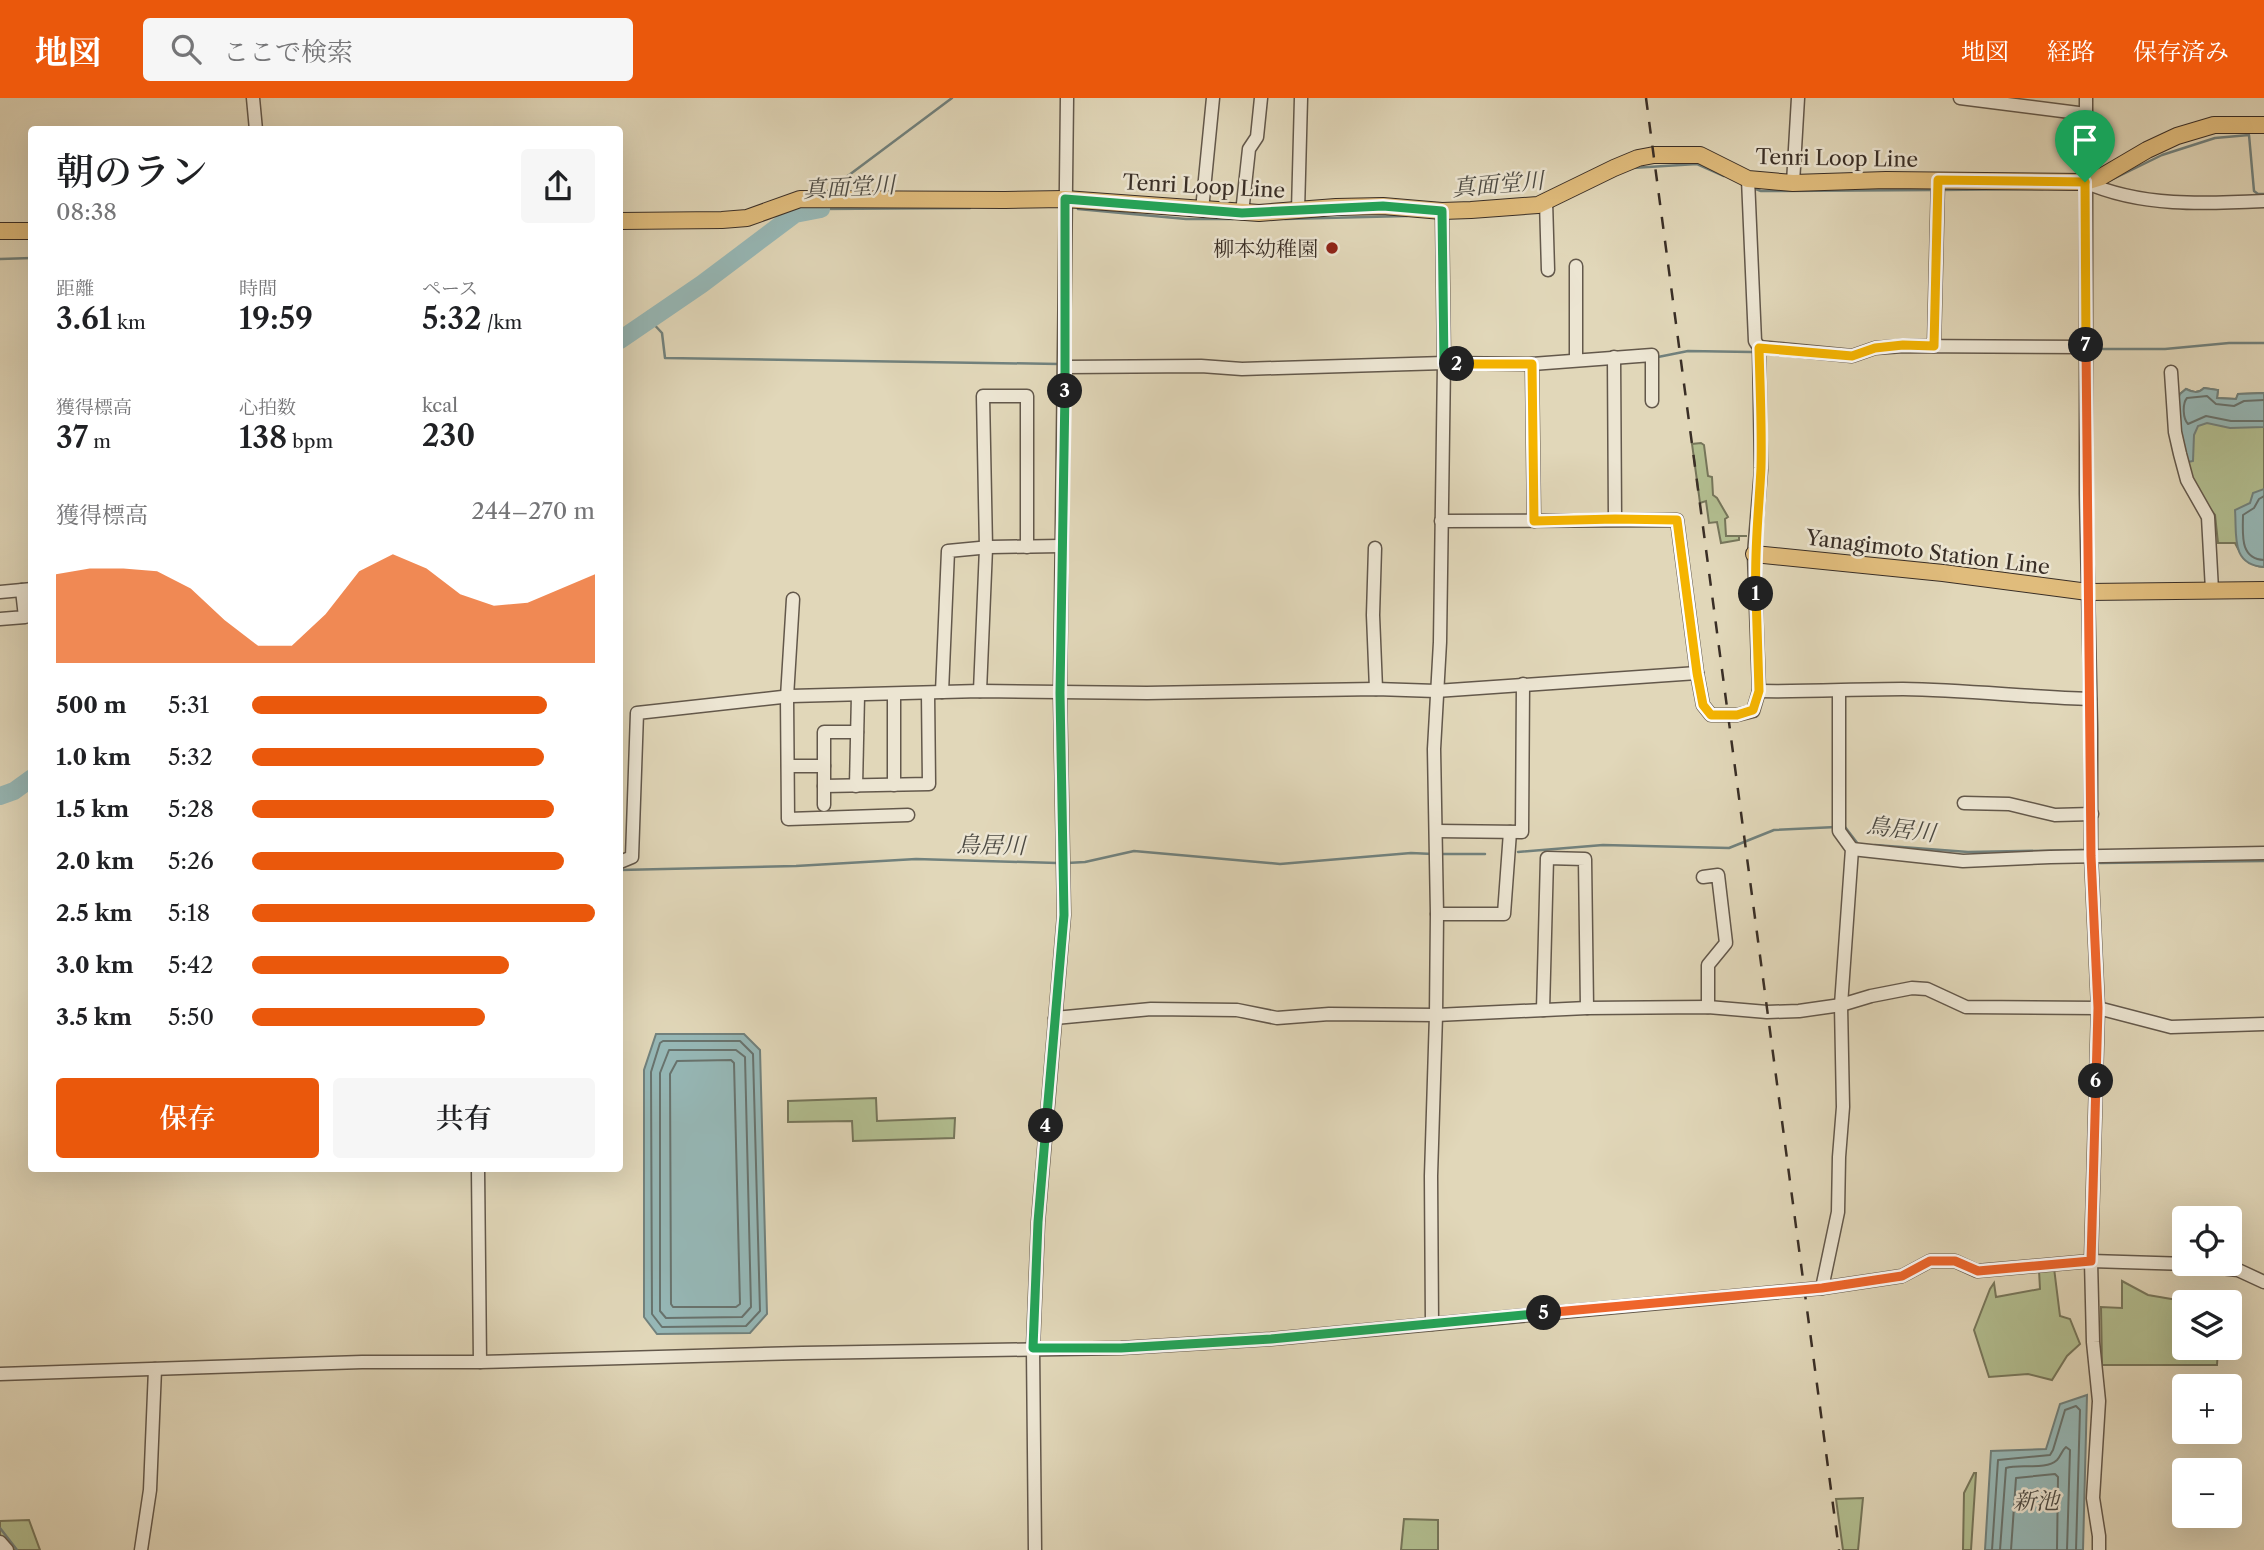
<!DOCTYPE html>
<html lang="ja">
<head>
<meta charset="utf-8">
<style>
	:root { --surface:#fff; --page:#f6f6f6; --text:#202124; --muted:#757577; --accent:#ea580c }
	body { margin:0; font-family:"Libre Caslon Text","Noto Serif JP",serif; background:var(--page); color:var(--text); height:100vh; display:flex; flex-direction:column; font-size:26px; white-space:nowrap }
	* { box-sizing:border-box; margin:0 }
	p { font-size:23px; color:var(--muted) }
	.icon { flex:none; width:38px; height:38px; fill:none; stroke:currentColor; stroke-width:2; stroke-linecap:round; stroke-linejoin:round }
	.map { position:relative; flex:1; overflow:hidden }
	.side { position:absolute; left:28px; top:28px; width:595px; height:1046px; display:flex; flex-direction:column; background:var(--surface); border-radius:7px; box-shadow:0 7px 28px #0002 }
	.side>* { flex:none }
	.fabs { position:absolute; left:2172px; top:1108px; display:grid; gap:14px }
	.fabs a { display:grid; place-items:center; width:70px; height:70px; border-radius:7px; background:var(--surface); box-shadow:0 7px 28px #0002; font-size:35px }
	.pin { position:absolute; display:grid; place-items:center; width:60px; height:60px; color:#fff; margin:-72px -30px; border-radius:50% 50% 50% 0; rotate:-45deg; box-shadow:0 0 7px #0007 }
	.pin .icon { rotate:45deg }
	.km { position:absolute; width:35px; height:35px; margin:-18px; border-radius:50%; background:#222; color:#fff; font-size:19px; line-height:35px; text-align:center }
	.round { display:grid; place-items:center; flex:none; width:74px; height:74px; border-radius:7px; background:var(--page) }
	.head { display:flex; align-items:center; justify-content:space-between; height:119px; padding:0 28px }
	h1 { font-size:38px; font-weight:600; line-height:52px }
	.metrics { display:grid; grid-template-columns:repeat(3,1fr); gap:10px; height:119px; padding:7px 28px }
	.metrics div { display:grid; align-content:center }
	.metrics b { font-size:30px; font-weight:600 }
	.metrics small { font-size:19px; font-weight:400 }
	.metrics p { font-size:19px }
	.chart { height:196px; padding:14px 28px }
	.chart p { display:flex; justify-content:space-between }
	.chart svg { width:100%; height:126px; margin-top:7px; fill:var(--accent); opacity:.7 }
	.action { display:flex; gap:14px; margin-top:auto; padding:14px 28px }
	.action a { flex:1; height:80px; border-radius:7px; background:var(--accent); color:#fff; font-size:28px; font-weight:600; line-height:80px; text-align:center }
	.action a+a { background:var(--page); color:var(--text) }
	ul { padding:0 28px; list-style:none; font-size:23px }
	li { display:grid; grid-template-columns:112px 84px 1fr; align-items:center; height:52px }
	li i { height:18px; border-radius:9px; background:var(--accent) }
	header { display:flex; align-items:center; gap:42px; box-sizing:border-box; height:98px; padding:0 35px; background:var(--accent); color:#fff }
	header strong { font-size:33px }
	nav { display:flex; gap:38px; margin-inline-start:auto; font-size:24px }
	.search { width:490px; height:63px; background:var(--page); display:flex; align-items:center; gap:18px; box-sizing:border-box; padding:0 24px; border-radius:7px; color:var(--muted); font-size:26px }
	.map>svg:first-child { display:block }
	.green { fill:#b2be90; stroke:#76765b; stroke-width:2 }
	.water { fill:#96b8b7; stroke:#71817d; stroke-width:2 }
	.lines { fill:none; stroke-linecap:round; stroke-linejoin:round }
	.shore { stroke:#68736e; stroke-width:2 }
	.stream { stroke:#71817d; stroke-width:2.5 }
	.river { stroke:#96b8b7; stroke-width:18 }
	.minor-casing { stroke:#63584b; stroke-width:15 }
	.major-casing { stroke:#392e26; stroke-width:18 }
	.minor { stroke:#ece5d2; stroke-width:12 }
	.major { stroke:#e0bc7c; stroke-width:16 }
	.rail { stroke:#392e26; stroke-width:2.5; stroke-dasharray:12 12; stroke-linecap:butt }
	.split-1-casing { stroke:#fff; stroke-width:14 }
	.split-2-casing { stroke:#fff; stroke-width:14 }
	.split-3-casing { stroke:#fff; stroke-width:14 }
	.split-4-casing { stroke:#fff; stroke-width:14 }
	.split-5-casing { stroke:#fff; stroke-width:14 }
	.split-6-casing { stroke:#fff; stroke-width:14 }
	.split-7-casing { stroke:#fff; stroke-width:14 }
	.split-8-casing { stroke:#fff; stroke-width:14 }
	.split-1 { stroke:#f5b400; stroke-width:9 }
	.split-2 { stroke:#f5b400; stroke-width:9 }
	.split-3 { stroke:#22a559; stroke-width:9 }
	.split-4 { stroke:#22a559; stroke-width:9 }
	.split-5 { stroke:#22a559; stroke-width:9 }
	.split-6 { stroke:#f0652b; stroke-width:9 }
	.split-7 { stroke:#f0652b; stroke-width:9 }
	.split-8 { stroke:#f5b400; stroke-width:9 }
	.poi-dot { fill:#8f2418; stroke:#ece5d2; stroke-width:2.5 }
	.labels { text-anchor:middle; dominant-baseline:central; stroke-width:5; stroke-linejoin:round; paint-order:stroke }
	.street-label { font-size:21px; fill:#392e26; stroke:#ece5d2 }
	.poi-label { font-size:21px; fill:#392e26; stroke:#ece5d2; text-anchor:end }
	.water-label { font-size:23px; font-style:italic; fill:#4c4a43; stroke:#ece5d2 }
</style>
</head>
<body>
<header>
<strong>地図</strong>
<div class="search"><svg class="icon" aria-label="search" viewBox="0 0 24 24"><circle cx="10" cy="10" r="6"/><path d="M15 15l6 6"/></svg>ここで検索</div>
<nav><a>地図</a><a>経路</a><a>保存済み</a></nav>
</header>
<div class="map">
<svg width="2264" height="1452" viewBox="0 0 2264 1452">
	<rect width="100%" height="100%" fill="#e1d7b9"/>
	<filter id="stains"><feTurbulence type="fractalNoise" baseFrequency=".00286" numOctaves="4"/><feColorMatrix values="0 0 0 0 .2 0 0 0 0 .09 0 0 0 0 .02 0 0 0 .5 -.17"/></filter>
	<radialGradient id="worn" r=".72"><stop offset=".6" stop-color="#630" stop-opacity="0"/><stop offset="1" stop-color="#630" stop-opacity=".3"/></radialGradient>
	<!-- green -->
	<g class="green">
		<path d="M2204 290 2218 292 2217 300 2236 301 2238 296 2264 295V469C2248 468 2242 459 2235 445H2218L2215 417 2204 404 2184 365 2180 296 2186 291C2192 294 2198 296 2204 290Z"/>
		<path d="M1701 345 1704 347 1708 378 1712 379 1713 397 1717 400 1728 419 1725 421 1726 438H1747H1739V442L1721 445 1717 424 1709 425 1706 403 1700 405 1692 346Z"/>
		<path d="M876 1000 877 1023 955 1020 954 1040 853 1043 852 1023 788 1024V1003Z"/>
		<path d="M2054 1170 2060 1218 2070 1221 2080 1246 2067 1258 2052 1282 2028 1276 1989 1279 1974 1232 1990 1191 1994 1185 1996 1199 2040 1191 2039 1172Z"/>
		<path d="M2122 1183 2148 1197 2189 1204H2184V1250H2218L2217 1267H2102L2101 1209 2122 1210Z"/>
		<path d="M1974 1375H1976L1971 1452H1963L1964 1395Z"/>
		<path d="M1863 1400 1858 1452H1843L1836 1401Z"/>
		<path d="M1404 1421 1438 1422V1452H1401Z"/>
		<path d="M29 1422 40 1452H2L0 1450V1423Z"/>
	</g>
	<!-- water -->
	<g class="water">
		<path d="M2204 290 2218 292 2217 300 2236 301 2238 296 2264 295V329L2230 330 2207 325 2198 328 2194 337 2193 363 2184 365 2177 304 2180 296 2186 291C2192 294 2198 296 2204 290Z"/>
		<path d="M2264 391V469C2230 467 2237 436 2235 412L2250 405 2253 395Z"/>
		<path d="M656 936H744L760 952 767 1216 750 1235 657 1236 644 1219V972Z"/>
		<path d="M2087 1297 2083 1452H1985L1991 1353 2046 1351 2060 1306Z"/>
	</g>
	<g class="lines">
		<!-- shore -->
		<g class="shore">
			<path d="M2264 302 2244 303 2234 308 2216 306 2207 298 2187 300C2182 306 2183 321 2188 326L2206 318 2231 323H2264"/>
			<path d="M2264 398 2259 401 2254 410 2243 417C2243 435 2239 461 2264 462"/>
			<path d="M663 943H740L753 956 760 1213 746 1228 662 1229 652 1216 651 974 660 945Z"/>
			<path d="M669 952H736L745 959 751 1209 742 1219 666 1220 660 1213V975Z"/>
			<path d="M731 962 734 965 740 1206 736 1209H673L671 1206 670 976 677 963Z"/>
			<path d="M1992 1452 1998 1362 2050 1357 2053 1352 2065 1312 2076 1308 2080 1312 2076 1452"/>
			<path d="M2000 1452 2006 1370C2020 1365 2045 1373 2057 1362 2061 1358 2062 1352 2066 1349L2070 1352 2067 1452"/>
			<path d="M2011 1452 2016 1380 2055 1376 2058 1379 2057 1452"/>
		</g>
		<!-- stream -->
		<g class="stream">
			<path d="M1632 70 1697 66 1724 78"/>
			<path d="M2111 82 2162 57 2215 40 2249 37 2254 93 2258 96H2264"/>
			<path d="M1753 90 1761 93 1934 92"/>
			<path d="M1941 92 2043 91"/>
			<path d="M825 95 952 0"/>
			<path d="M821 111 970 110"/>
			<path d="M1078 111 1186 121H1233"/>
			<path d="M1285 121 1407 118"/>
			<path d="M0 161 32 160"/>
			<path d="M649 221 662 235 665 260 1059 266"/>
			<path d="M2091 251H2165L2229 245H2264"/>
			<path d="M1658 259 1688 253 1752 254"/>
			<path d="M1842 729H1845L1858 746"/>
			<path d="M1875 747 1968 754 2082 752"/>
			<path d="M1518 754 1603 747 1729 750 1774 732 1836 729"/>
			<path d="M1439 756H1485"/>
			<path d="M1067 765 1085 764 1134 753 1280 766 1411 755 1433 756"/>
			<path d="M2100 765 2264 763"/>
			<path d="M620 772 796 768 916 761 1057 765"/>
			<path d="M0 1430 17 1452"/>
		</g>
		<!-- river -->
		<g class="river">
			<path d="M620 242 702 186 795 116 821 111"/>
			<path d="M0 698 14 693 32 680"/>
		</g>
		<!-- minor casing -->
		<g class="minor-casing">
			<g id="minor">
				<path d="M253 0 256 32"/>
				<path d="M1960 0 2086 16"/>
				<path d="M2086 0V396L2091 630V758L2098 910 2091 1163 2093 1244 2099 1303 2093 1400 2099 1438V1452"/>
				<path d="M2085 84C2140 109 2205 106 2264 103"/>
				<path d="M1793 85 1798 0"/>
				<path d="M1546 103 1548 172"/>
				<path d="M1202 112 1213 0"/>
				<path d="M1298 113 1301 0"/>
				<path d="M1242 115 1249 51 1257 39 1261 0"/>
				<path d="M1576 168V261"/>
				<path d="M1934 248 1938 82"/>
				<path d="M1759 249 1852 258 1875 250 1903 248 2086 249"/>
				<path d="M1614 259 1615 421"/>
				<path d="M1532 266 1534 423"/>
				<path d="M1065 269 1201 268 1242 271 1444 265 1532 266 1652 257V303"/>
				<path d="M2171 274 2175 334 2180 356 2187 382 2208 419 2212 492"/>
				<path d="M1441 423 1677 422 1697 575"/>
				<path d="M1375 450 1373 517 1376 591"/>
				<path d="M0 494 22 492"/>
				<path d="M793 501 787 599 788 721 908 717"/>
				<path d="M0 521 25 519 22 492 32 491"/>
				<path d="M980 593 986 450 983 298H1027V449"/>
				<path d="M1759 593C1807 594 1855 591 1903 591 1966 592 2027 599 2090 601"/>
				<path d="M942 594 948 453 990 449 1061 448"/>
				<path d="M894 596V687"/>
				<path d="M788 668H824V707"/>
				<path d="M824 668V634H857"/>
				<path d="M824 688 929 686 928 595"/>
				<path d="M856 688 858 597"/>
				<path d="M1964 705 2009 706 2055 717 2092 716"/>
				<path d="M1437 733 1522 734 1523 586"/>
				<path d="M1852 751 1963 763 2050 759 2264 755"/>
				<path d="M620 764 632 759 637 615 791 598 980 593 1147 595 1376 591 1436 593 1697 575 1703 607 1711 617H1737L1753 613 1759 593 1754 456 1761 372 1759 249 1755 243 1748 81"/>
				<path d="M1703 779 1718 777 1726 845 1708 867V909"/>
				<path d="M1437 816H1504L1510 734"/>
				<path d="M1543 912 1547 760 1585 761 1587 910"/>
				<path d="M1055 920 1151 911 1237 912 1277 920 1329 916 1436 917 1587 910 1708 909 1767 914 1799 913 1841 907 1871 898 1912 890 1927 891 1966 909 2098 910 2171 929 2264 926"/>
				<path d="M478 1071 480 1264"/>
				<path d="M1822 1190 1838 1114 1839 1059 1843 1009 1841 907 1852 751 1839 733V593"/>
				<path d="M1432 1226 1431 1078 1436 917 1437 816 1434 651 1440 544 1444 265 1442 113"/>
				<path d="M0 1276 362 1264H480L802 1255 1121 1250 1271 1241 1822 1190 1902 1178 1930 1163H1955L1977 1173 2091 1163 2188 1166 2238 1172 2264 1184"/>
				<path d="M0 1444 7 1452"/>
				<path d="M141 1452 150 1392 155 1271"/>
				<path d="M1035 1452 1033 1250 1038 1124 1064 817 1060 595 1067 0"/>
			</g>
		</g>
		<!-- major casing -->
		<g class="major-casing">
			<g id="major">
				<path d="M620 123 722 122 747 120 800 101 1005 102 1065 101 1259 115 1336 109 1383 108 1442 113 1471 112 1538 107 1614 70 1638 60 1654 57H1700L1748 81 1793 85 1886 82 2085 84 2101 79 2147 52 2177 38 2214 27H2264"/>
				<path d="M0 133H32"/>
				<path d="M1754 456 1943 475 2088 494 2264 492"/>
			</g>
		</g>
		<!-- minor -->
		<use href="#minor" class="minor"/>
		<!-- major -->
		<use href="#major" class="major"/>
		<!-- rail -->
		<path class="rail" d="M1646 0 1839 1452"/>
	</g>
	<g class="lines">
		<!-- split-1 casing -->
		<g class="split-1-casing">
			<path id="split-1" d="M1756 496C1754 453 1759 412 1761 370 1762 330 1760 290 1759 250L1852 258 1875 250 1903 247 1934 248 1938 82 2085 84"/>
		</g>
		<!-- split-2 casing -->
		<g class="split-2-casing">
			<path id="split-2" d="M1457 266H1532L1534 423 1615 421 1677 422 1697 575 1703 607 1711 617H1737L1753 612 1759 593 1756 496"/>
		</g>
		<!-- split-3 casing -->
		<g class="split-3-casing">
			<path id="split-3" d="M1065 293V101L1242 115 1383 108 1442 113 1444 265 1457 266"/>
		</g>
		<!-- split-4 casing -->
		<g class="split-4-casing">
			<path id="split-4" d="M1046 1028 1064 817 1060 595 1065 293"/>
		</g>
		<!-- split-5 casing -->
		<g class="split-5-casing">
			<path id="split-5" d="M1046 1028 1038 1124 1033 1250H1121L1271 1241 1544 1215"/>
		</g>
		<!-- split-6 casing -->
		<g class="split-6-casing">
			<path id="split-6" d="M1544 1215 1822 1190 1902 1178 1930 1163H1955L1978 1173 2091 1163 2096 983"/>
		</g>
		<!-- split-7 casing -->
		<g class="split-7-casing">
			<path id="split-7" d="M2086 247 2091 758 2098 910 2096 983"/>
		</g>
		<!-- split-8 casing -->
		<g class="split-8-casing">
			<path id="split-8" d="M2085 84 2086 247"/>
		</g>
		<!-- split-1 -->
		<use href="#split-1" class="split-1"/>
		<!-- split-2 -->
		<use href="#split-2" class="split-2"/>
		<!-- split-3 -->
		<use href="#split-3" class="split-3"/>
		<!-- split-4 -->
		<use href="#split-4" class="split-4"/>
		<!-- split-5 -->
		<use href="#split-5" class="split-5"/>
		<!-- split-6 -->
		<use href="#split-6" class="split-6"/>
		<!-- split-7 -->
		<use href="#split-7" class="split-7"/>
		<!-- split-8 -->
		<use href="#split-8" class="split-8"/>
	</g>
	<!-- markers -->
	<circle class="poi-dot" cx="1332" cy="150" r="7"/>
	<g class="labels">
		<!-- street labels -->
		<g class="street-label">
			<text transform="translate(1837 60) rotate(1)">Tenri Loop Line</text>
			<text transform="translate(1204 88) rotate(3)">Tenri Loop Line</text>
			<text transform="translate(1928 454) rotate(7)">Yanagimoto Station Line</text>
		</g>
		<!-- poi labels -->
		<g class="poi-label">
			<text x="1318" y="150">柳本幼稚園</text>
		</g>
		<!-- water labels -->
		<g class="water-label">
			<text transform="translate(1498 86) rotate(-5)">真面堂川</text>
			<text transform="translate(849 89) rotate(-3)">真面堂川</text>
			<text transform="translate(1901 731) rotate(7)">鳥居川</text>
			<text transform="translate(991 747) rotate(1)">鳥居川</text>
			<text x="2036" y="1403">新池</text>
		</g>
	</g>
	<rect width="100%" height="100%" filter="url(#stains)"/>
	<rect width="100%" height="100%" fill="url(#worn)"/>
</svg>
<div class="fabs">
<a><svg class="icon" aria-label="locate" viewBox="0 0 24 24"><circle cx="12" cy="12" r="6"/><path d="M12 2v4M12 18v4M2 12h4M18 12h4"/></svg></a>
<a><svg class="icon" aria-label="layers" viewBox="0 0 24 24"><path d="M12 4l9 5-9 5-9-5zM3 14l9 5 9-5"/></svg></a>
<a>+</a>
<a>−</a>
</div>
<div class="pin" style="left:2085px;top:84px;background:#1e9e55"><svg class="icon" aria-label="arrive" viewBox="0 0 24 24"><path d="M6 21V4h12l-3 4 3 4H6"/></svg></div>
<b class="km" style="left:1756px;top:496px">1</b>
<b class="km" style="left:1457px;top:266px">2</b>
<b class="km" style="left:1065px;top:293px">3</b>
<b class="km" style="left:1046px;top:1028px">4</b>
<b class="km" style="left:1544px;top:1215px">5</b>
<b class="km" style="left:2096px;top:983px">6</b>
<b class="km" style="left:2086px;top:247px">7</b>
<section class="side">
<div class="head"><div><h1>朝のラン</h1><p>08:38</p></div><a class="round"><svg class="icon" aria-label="share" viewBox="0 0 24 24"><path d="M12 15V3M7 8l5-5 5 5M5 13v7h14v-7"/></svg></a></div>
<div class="metrics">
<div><p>距離</p><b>3.61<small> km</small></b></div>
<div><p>時間</p><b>19:59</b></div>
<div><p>ペース</p><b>5:32<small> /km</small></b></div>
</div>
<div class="metrics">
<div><p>獲得標高</p><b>37<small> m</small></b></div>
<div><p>心拍数</p><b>138<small> bpm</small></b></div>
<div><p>kcal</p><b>230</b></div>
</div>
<div class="chart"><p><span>獲得標高</span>244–270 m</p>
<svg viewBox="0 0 160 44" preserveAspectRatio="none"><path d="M0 44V13L10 11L20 11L30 12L40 18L50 29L60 38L70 38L80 27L90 12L100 6L110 11L120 20L130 24L140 23L150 18L160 13V44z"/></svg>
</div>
<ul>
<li><b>500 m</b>5:31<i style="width:86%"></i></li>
<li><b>1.0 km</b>5:32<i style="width:85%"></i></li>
<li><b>1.5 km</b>5:28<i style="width:88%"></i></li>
<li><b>2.0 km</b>5:26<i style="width:91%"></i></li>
<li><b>2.5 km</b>5:18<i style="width:100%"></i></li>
<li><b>3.0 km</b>5:42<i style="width:75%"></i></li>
<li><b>3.5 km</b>5:50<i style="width:68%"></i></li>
</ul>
<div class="action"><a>保存</a><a>共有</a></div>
</section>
</div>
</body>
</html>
